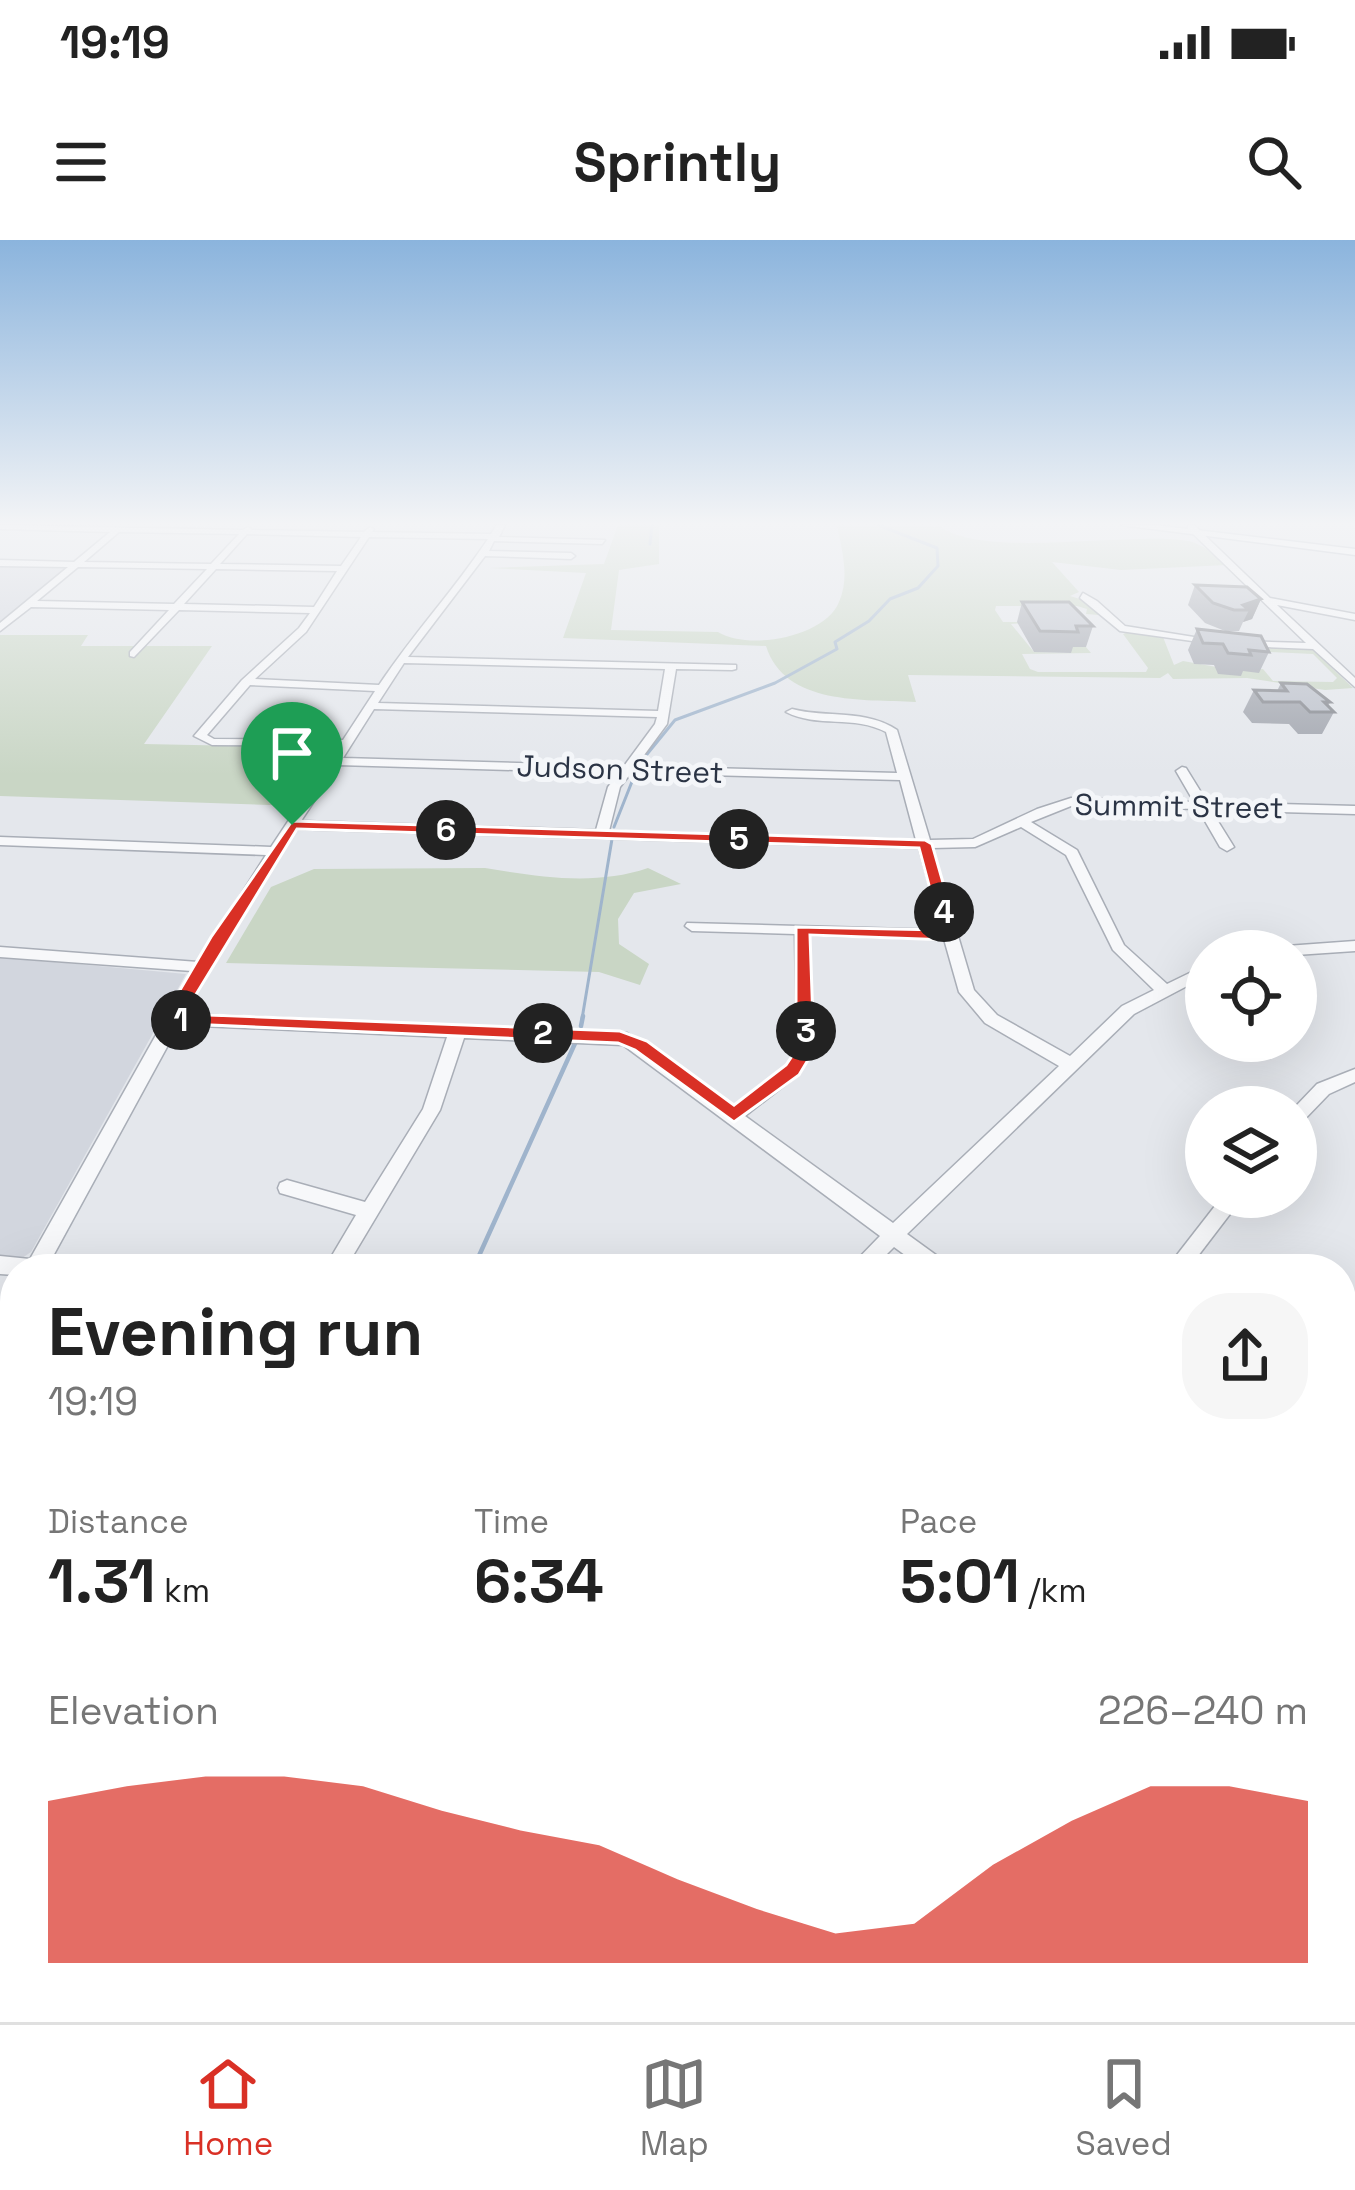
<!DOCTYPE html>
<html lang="en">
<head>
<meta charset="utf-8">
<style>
	:root { --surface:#fff; --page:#f6f6f6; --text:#222; --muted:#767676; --line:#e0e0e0; --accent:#d93025 }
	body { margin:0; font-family:"Space Grotesk",sans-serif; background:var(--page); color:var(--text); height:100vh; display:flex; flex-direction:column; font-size:45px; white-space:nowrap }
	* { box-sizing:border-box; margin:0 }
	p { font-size:39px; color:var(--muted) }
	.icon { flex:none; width:66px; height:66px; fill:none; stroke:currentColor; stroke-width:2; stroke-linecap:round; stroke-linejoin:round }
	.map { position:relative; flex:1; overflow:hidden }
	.details { position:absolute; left:0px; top:1014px; width:1356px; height:768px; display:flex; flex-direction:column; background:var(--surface); border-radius:48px 48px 0 0; box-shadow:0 12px 48px #0002 }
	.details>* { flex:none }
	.fabs { position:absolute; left:1185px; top:690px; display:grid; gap:24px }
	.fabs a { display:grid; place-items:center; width:132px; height:132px; border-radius:50%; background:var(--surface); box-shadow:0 12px 48px #0002; font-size:60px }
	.pin { position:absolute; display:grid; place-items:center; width:102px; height:102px; color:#fff; margin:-123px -51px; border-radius:50% 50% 50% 0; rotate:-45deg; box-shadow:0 0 12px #0007 }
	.pin .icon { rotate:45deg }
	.km { position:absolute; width:60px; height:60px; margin:-30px; border-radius:50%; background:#222; color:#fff; font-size:33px; line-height:60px; text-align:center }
	.round { display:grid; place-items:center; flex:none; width:126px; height:126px; border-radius:48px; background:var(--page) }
	.head { display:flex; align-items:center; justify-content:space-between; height:204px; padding:0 48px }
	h1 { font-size:66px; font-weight:600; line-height:90px }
	.stats { display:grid; grid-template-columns:repeat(3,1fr); gap:18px; height:204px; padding:12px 48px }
	.stats div { display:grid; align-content:center }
	.stats b { font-size:60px; font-weight:600 }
	.stats small { font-size:33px; font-weight:400 }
	.stats p { font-size:33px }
	.chart { height:336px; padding:24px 48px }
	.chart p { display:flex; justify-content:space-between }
	.chart svg { width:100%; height:216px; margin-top:12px; fill:var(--accent); opacity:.7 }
	.status { display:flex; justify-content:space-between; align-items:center; height:84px; padding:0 60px; background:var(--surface); direction:ltr }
	.status svg { height:33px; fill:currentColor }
	header { display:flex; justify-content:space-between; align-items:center; height:156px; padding:0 48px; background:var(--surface); font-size:54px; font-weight:600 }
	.menu { display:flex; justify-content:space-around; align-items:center; height:168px; border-top:3px solid var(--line); background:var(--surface); font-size:33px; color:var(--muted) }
	.menu a { display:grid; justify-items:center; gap:6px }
	.menu .active { color:var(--accent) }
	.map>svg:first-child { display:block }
	.built { fill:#d2d6de }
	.green { fill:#c9d6c5 }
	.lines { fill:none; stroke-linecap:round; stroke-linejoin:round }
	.stream-far2 { stroke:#9fb4cc; stroke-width:3 }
	.stream-far1 { stroke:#9fb4cc; stroke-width:4.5 }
	.stream { stroke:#9fb4cc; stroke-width:8 }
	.minor-casing { stroke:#a9aeb7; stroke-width:3 }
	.major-casing { stroke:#a3abb8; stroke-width:3 }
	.minor { fill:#f7f8fa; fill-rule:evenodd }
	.major { fill:#fff; fill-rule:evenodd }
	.wall { fill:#a1a5ae }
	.shaded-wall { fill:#83868d }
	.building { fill:#bbc0ca; stroke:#83868d; stroke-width:3 }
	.route { fill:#d93025; stroke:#fff; stroke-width:3; fill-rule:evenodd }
	.labels { text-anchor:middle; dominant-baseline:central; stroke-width:10; stroke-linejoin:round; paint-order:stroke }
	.far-street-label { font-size:30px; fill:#2b3445; stroke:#f4f6f9 }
</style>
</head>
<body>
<div class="status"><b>19:19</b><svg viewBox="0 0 49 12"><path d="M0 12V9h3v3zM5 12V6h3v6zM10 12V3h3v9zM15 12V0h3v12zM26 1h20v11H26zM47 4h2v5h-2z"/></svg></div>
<header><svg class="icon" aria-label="menu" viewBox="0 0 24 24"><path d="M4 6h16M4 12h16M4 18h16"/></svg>Sprintly<svg class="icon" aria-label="search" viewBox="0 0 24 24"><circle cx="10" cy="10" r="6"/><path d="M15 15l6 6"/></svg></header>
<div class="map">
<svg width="1355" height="1782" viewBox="0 0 1355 1782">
	<rect width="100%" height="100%" fill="#e4e7ec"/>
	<!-- built -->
	<g class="built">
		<path d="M0 325 69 326 0 383Z"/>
		<path d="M0 717 186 734 31 1012 22 1018 0 1016Z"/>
	</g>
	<!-- green -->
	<g class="green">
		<path d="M618 285H659V324L619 330 611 390 718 392C749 411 825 397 839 362 850 337 842 311 837 285L941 287C985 319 1130 291 1188 301 1201 303 1218 317 1227 325L1121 330 1052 322 1079 352 1070 356 1090 362 1099 375 1086 374 1087 369 1077 366H996L995 370 1003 382H1039L1011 384 1034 412 1070 413V407H1086L1091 413 1022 414 1030 429 1038 432H1146L1148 428 1123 394 1126 393 1163 397 1174 425 1183 421 1239 431 1263 429 1273 441 1333 442 1337 438 1313 414 1268 412 1265 406 1311 408 1353 448 1325 450 1247 438 1173 439 1168 433 1160 438 908 435 916 462C863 459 785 466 766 406L563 398 586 333 489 328 604 324Z"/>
		<path d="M0 395H88L81 406H212L144 504 337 508 299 566 0 556Z"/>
		<path d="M485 628C540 637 595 646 648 628L681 644 634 653 618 679 619 704 649 724 640 745 599 732 226 723 271 647 314 629Z"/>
		<path d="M0 1413H15V1767H19L10 1782H0Z"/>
	</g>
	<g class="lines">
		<!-- stream-far2 -->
		<g class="stream-far2">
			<path d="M650 304 652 285"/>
			<path d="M639 524 675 480 775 443 837 409 835 402 869 381 890 359 918 348 938 326 937 308 878 285"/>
			<path d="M614 587 635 534"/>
			<path d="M582 779 612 599"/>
		</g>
		<!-- stream-far1 -->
		<g class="stream-far1">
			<path d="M581 786 583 776"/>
			<path d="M473 1029 577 799"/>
		</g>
		<!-- stream -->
		<path class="stream" d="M0 1654 15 1639"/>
		<!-- minor casing -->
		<g class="minor-casing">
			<g id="minor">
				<path d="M0 285 243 290 248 287 252 290 364 292 370 287 374 289 372 292 491 294 497 285H505L499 297 605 300 602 304 494 301 489 311 571 313 575 316 571 319 485 316 408 417 736 425V429L732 430 676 429 667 484 636 526 897 533 886 492C854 475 817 488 786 472L792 469C826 478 867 469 897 490L930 600 973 599 1037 569 1071 558 1194 562 1176 531 1182 527 1186 528 1207 562 1355 566V574L1211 570 1234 607 1227 611 1220 607 1198 569 1071 566 1031 582 1077 610 1124 705 1167 744 1206 725V736L1134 774 907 994 947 1023 950 1029H924L894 1007 872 1029H848L880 996 623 805 464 798 440 870 345 1029H324L356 975 280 953 278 948 280 943 287 940 365 962 423 869 447 797 179 785 46 1029H15V1035L0 1034V1016L30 1019 192 731 0 717V707L198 722 266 615 0 605V597L271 607 338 506 212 505 194 496 242 440 299 388 310 373 179 370 134 417 130 416V412L169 370 31 367 0 391V383L68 327 0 326V320L74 322 110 292 0 289ZM119 292 239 294 211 324 84 322ZM247 294 361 297 341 326 220 324ZM369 297 488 299C454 350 413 394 379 445L255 439 306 392ZM78 327 207 329 174 364 37 361ZM216 329 337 331 314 367 184 364ZM404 423 665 429 658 471 378 463ZM250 445 375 451 343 500 214 499 207 495ZM374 469 657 477 655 484 624 526 343 518ZM338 525 619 533 608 547 596 590 301 581ZM631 533 900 540 916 600 609 591 620 547ZM1021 587 1066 615 1113 710 1154 750 1122 766 1070 816 997 775 974 750 932 608 975 607ZM296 589 919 608 942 690 687 683 685 686 692 691 795 694 797 810 787 826 732 867 627 793 184 774 226 697ZM809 695 944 699 959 752 985 783 1059 826 893 983 745 876 799 834 813 810Z"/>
				<path d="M1188 285H1194L1270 358 1355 374V380L1277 365 1355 438V447L1313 409 1238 406V402L1241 401 1306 403 1188 289Z"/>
				<path d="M1083 353 1097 361 1125 386 1219 401 1214 404 1120 391 1080 358Z"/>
				<path d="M1355 701V711L1296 715V711H1279L1286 706Z"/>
				<path d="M1355 829V842L1329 854 1302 882 1296 884 1295 867 1317 844Z"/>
				<path d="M1222 957H1243L1188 1029H1166Z"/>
				<path d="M15 1056V1085L8 1099 0 1102V1072L8 1058Z"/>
				<path d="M0 1385 15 1386V1412L0 1411Z"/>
				<path d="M1341 1450 1355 1451V1479L1341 1478Z"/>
				<path d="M302 1767H334L331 1782H299Z"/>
				<rect x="662" y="1767" width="32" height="15"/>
				<path d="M1021 1767H1053L1055 1782H1023Z"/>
			</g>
		</g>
		<!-- major casing -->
		<g class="major-casing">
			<path id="major" d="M1121 285H1154L1355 309V315Z"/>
		</g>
		<!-- minor -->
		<use href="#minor" class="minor"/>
		<!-- major -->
		<use href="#major" class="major"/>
	</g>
	<!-- wall -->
	<g class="wall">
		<path d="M1195 345 1261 359 1252 379 1243 382 1239 391H1225L1205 383 1188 365Z"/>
		<path d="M1022 362 1093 386 1086 407H1073L1071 413 1034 412 1017 382Z"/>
		<path d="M1197 389 1269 412 1259 433 1243 431 1241 436 1218 434 1214 425 1194 424 1188 410Z"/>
		<path d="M1281 443 1330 462 1328 466 1334 472 1322 494H1298L1289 484 1252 483 1243 472 1254 450 1277 451Z"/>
	</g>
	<!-- shaded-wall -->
	<path class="shaded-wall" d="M1261 359 1252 379 1243 382 1249 370 1243 365Z"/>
	<!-- building -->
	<g class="building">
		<path d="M1195 345 1247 347 1261 359 1243 365 1249 370H1234L1213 363Z"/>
		<path d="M1022 362H1069L1093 386H1076L1078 392 1040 391Z"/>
		<path d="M1197 389 1261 396 1269 412 1249 410 1251 415 1228 413 1223 404 1203 403Z"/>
		<path d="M1281 443 1307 444 1330 462H1324L1334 472H1310L1300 462H1263L1254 450 1287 451Z"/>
	</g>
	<!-- sky -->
	<linearGradient id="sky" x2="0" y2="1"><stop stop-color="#8bb4dd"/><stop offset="0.53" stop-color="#f3f4f6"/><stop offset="1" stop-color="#f3f4f6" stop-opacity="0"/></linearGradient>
	<rect width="1355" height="535" fill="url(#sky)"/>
	<!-- route -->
	<path class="route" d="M292 581 925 600 932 604 958 695 950 700 810 695 814 810 799 835 734 882 635 810 618 803 166 783 163 779 211 697ZM297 589 919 608 941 690 796 687V810L786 825 734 865 647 801 620 791 184 774Z"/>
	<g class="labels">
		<!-- far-street labels -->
		<g class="far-street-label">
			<text transform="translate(620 529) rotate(2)">Judson Street</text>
			<text transform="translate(1179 566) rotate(1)">Summit Street</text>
		</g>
	</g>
</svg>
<div class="fabs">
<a><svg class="icon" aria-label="locate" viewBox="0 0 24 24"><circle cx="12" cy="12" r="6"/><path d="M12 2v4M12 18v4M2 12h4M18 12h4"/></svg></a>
<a><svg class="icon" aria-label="layers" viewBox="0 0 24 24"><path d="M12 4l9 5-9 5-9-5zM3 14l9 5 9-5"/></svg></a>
</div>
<div class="pin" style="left:292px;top:585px;background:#1e9e55"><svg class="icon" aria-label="arrive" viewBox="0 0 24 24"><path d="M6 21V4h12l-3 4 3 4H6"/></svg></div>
<b class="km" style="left:181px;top:780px">1</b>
<b class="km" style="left:543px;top:793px">2</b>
<b class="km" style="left:806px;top:791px">3</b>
<b class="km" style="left:944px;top:672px">4</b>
<b class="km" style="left:739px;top:599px">5</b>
<b class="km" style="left:446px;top:590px">6</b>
<section class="details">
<div class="head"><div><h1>Evening run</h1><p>19:19</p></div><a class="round"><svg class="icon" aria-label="share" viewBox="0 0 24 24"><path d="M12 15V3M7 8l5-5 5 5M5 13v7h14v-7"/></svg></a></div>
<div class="stats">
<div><p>Distance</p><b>1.31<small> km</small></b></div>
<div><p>Time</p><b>6:34</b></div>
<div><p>Pace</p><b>5:01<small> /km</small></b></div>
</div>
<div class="chart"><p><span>Elevation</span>226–240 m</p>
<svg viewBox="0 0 160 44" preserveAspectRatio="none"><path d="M0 44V11L10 8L20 6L30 6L40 8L50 13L60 17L70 20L80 27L90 33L100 38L110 36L120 24L130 15L140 8L150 8L160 11V44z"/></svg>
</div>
</section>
</div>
<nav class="menu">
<a class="active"><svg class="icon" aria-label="home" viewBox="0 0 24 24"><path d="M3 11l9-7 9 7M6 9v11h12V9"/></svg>Home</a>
<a><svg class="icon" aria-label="map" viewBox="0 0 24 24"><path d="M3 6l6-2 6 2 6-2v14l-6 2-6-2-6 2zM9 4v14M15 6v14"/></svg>Map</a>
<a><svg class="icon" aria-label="saved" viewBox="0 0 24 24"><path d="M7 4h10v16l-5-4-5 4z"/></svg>Saved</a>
</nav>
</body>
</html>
